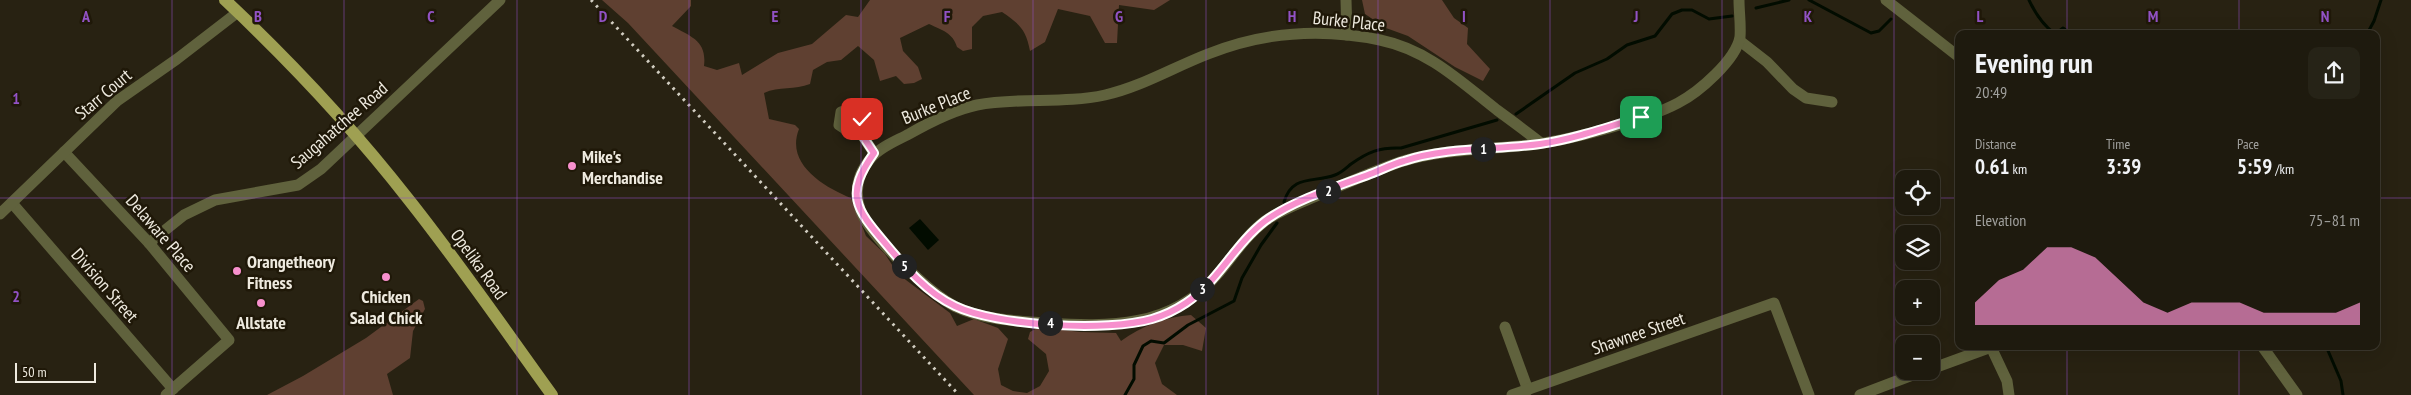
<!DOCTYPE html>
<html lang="en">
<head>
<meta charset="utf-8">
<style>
	:root { --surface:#1e1a0e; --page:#262317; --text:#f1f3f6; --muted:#a1a19e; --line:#3c382e; --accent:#f790cd }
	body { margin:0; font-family:"PT Sans Narrow",sans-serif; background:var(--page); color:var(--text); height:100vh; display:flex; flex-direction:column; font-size:19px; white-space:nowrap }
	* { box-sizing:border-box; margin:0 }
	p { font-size:16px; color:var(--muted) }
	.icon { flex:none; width:28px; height:28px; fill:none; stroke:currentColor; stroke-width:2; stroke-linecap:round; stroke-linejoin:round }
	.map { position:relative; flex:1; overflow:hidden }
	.side { position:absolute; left:1955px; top:30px; width:425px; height:320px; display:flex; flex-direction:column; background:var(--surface); border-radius:10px; box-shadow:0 5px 20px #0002,0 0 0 1px var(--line) }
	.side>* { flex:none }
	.fabs { position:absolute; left:1895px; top:170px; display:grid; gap:10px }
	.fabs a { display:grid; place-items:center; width:45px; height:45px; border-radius:10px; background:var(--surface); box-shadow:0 5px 20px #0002,0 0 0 1px var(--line); font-size:25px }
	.scale { position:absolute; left:15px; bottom:12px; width:81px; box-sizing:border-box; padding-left:5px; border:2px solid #eeeadf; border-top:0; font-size:14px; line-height:18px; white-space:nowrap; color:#eeeadf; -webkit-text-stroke:4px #1f1808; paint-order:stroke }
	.pin { position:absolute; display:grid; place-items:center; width:42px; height:42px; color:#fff; margin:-21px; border-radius:10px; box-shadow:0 2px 8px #0006 }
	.km { position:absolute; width:25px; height:25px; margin:-12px; border-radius:50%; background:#222; color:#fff; font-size:14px; line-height:25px; text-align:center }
	.round { display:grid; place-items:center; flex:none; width:52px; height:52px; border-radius:10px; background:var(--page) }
	.head { display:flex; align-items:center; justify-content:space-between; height:85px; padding:0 20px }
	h1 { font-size:28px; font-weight:800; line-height:38px }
	.metrics { display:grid; grid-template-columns:repeat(3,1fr); gap:8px; height:85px; padding:5px 20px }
	.metrics div { display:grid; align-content:center }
	.metrics b { font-size:21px; font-weight:800 }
	.metrics small { font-size:14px; font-weight:400 }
	.metrics p { font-size:14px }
	.chart { height:140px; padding:10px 20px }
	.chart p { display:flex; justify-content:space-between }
	.chart svg { width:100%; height:90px; margin-top:5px; fill:var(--accent); opacity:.7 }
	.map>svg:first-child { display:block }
	.green { fill:#5f4031 }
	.water { fill:#020c00 }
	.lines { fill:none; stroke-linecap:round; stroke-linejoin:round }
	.stream { stroke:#020c00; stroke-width:3 }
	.street { stroke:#60623d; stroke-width:11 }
	.primary { stroke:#9fa052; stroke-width:12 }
	.rail { stroke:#d2cec2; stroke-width:3; stroke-dasharray:2.5 5; stroke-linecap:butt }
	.route-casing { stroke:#fff; stroke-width:10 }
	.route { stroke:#f790cd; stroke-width:6 }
	.grid { fill:none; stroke:#9252c5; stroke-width:1; stroke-opacity:0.55 }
	.poi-dot { fill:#f790cd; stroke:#1f1808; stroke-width:2 }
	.labels { text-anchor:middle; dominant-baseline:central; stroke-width:5; stroke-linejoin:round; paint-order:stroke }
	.street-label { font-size:18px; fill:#eeeadf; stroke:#1f1808 }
	.poi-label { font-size:18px; font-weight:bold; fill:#eeeadf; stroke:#1f1808; text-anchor:start }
	.grid-label { font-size:16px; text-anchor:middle; font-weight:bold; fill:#9252c5; stroke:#1f1808; stroke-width:5; stroke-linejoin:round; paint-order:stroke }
</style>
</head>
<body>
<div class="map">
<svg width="2411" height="395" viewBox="0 0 2411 395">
	<rect width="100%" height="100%" fill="#282212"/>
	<!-- green -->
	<g class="green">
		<path d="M602 0H691V6L672 26C692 37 707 41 704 66L717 70 739 63 742 75 778 53 812 44 846 15 858 17 870 0H1170L1154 10 1119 5 1117 43H1105L1090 16 1058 9 1045 42 1030 51C1026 30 1020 24 1002 12L983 16 972 27V49L963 51 957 47C953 33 942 30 929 24L900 38 903 51 918 67 922 79 914 83 904 84 896 76 880 81 874 60 858 46 841 60 827 62 813 70 810 84C795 90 779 86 764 93L769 119 795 125 799 129C785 164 824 187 851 198L866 236 885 254 898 274 950 313 957 326 974 319 998 328 1008 339 998 369 1001 385 1013 391 1027 393 1040 386 1049 371 1046 354 1028 339 1030 332 1039 327 1080 332 1116 333 1121 341C1141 326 1166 317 1191 315L1206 328 1202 351 1183 345H1164L1155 363 1162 384 1177 395H974L628 23Z"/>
		<path d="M1362 0H1442L1454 18 1468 28 1467 44 1490 69 1483 81 1455 67 1408 36 1386 28 1365 14Z"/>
		<path d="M419 299 423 301 425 309 413 331 410 358 387 374 393 395H267L303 376 366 338Z"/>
	</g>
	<!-- water -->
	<path class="water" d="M920 219 939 240 928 250 909 228Z"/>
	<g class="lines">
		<!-- stream -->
		<g class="stream">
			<path d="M1809 0 1871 33 1879 31 1891 19"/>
			<path d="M2029 0C2035 13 2043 25 2055 34L2063 28 2072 34"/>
			<path d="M1756 8 1789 0"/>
			<path d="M2367 34 2374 21 2381 0"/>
			<path d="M1516 114 1575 73 1607 59 1627 45 1655 36 1672 14 1682 10H1692L1709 19 1732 16"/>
			<path d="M1284 202C1292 174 1314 183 1335 175 1341 173 1346 168 1351 164 1368 152 1380 147 1401 148L1497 120"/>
			<path d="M2326 346 2341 381 2343 395"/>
			<path d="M1125 395 1134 379V365L1143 346 1151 341 1164 343 1188 325 1234 301 1242 278 1261 245 1277 223"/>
		</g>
		<!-- street -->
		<g class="street">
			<path d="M1346 0 1347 35"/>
			<path d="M1886 0 1959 57"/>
			<path d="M1740 41 1767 62 1793 89 1806 98 1832 102"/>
			<path d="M853 108C863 113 864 123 860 132L848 131 839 125 841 112Z"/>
			<path d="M860 132 874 153"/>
			<path d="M1541 143C1527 132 1512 121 1497 110 1460 81 1428 50 1380 40 1322 28 1263 32 1208 54 1174 67 1141 87 1105 95 1064 104 1019 97 977 105 953 110 930 122 909 134 896 141 880 147 871 158 858 173 854 190 860 209 869 236 931 294 956 307 984 320 1016 321 1046 323 1109 327 1171 328 1216 276 1232 258 1245 236 1265 221 1279 211 1298 204 1314 197 1343 185 1371 172 1400 162 1443 148 1492 150 1537 144 1573 139 1646 120 1678 103 1699 92 1736 60 1740 37 1741 25 1739 12 1739 0"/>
			<path d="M64 152 149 243 229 340 166 395"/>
			<path d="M12 203 173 389"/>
			<path d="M0 214 117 101 177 59 238 12"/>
			<path d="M149 243 184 215 215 200 298 185 321 169 500 0"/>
			<path d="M1505 327 1528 390"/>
			<path d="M2262 346 2297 395"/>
			<path d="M1991 347 2007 381 2009 395"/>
			<path d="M1931 369 1994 346"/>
			<path d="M1512 395 1774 303 1809 395"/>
			<path d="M1860 395 1923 371"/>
		</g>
		<!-- primary -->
		<path class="primary" d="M225 0C291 62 353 128 409 200 459 263 505 330 552 395"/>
		<!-- rail -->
		<path class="rail" d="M591 0 959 395"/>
	</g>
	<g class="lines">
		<!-- route casing -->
		<g class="route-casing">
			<path id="route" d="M862 119 860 132 874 153C845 194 855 208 885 243 905 267 927 293 955 306 996 326 1108 332 1152 319 1162 316 1177 309 1186 303 1218 282 1234 245 1265 221 1292 201 1341 185 1373 173 1383 169 1393 164 1404 161 1447 147 1495 150 1540 144 1574 139 1608 127 1641 117"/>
		</g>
		<!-- route -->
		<use href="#route" class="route"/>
	</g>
	<!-- grid -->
	<path class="grid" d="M172 0V395M344 0V395M517 0V395M689 0V395M861 0V395M1033 0V395M1206 0V395M1378 0V395M1550 0V395M1722 0V395M1894 0V395M2067 0V34M2239 0V34M0 198H1904M1931 198H1959M2376 198H2411M2067 346V395M2239 346V395"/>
	<!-- markers -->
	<g class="poi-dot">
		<circle cx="572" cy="166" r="5"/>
		<circle cx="237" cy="271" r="5"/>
		<circle cx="386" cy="277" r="5"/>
		<circle cx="261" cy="303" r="5"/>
	</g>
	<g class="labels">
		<!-- street labels -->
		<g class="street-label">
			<text transform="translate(1349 21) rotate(6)">Burke Place</text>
			<text transform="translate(103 94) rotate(-40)">Starr Court</text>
			<text transform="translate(936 105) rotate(-22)">Burke Place</text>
			<text transform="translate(339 125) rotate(-41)">Saugahatchee Road</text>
			<text transform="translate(161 233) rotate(49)">Delaware Place</text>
			<text transform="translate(479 264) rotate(54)">Opelika Road</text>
			<text transform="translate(105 285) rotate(49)">Division Street</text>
			<text transform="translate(1638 333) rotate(-19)">Shawnee Street</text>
		</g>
		<!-- poi labels -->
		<g class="poi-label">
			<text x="582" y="156">Mike's<tspan x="582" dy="21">Merchandise</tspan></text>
			<text x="247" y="261">Orangetheory<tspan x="247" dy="21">Fitness</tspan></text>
			<text x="386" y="296" text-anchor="middle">Chicken<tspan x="386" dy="21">Salad Chick</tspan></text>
			<text x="261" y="322" text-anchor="middle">Allstate</text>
		</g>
	</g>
	<g class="grid-label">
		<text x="86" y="22">A</text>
		<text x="258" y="22">B</text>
		<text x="431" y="22">C</text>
		<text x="603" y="22">D</text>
		<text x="775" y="22">E</text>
		<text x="947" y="22">F</text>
		<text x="1119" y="22">G</text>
		<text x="1292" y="22">H</text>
		<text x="1464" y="22">I</text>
		<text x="1636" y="22">J</text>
		<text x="1808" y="22">K</text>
		<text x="1980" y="22">L</text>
		<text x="2153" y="22">M</text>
		<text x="2325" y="22">N</text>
		<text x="16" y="104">1</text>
		<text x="16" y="302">2</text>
	</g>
</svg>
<div class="fabs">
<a><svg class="icon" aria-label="locate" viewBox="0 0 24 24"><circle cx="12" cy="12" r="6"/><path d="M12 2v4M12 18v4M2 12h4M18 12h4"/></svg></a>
<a><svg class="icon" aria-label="layers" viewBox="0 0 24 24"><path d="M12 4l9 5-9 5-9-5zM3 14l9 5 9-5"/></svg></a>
<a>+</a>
<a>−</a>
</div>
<div class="scale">50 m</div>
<div class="pin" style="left:1641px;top:117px;background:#1e9e55"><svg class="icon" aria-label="arrive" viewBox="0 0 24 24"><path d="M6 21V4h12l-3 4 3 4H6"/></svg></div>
<div class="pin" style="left:862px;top:119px;background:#d93025"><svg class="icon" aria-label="check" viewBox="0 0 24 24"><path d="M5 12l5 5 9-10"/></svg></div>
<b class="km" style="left:1483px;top:149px">1</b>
<b class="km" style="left:1328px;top:191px">2</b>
<b class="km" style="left:1202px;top:289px">3</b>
<b class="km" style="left:1050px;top:323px">4</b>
<b class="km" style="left:904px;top:266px">5</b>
<section class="side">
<div class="head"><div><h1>Evening run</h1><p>20:49</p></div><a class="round"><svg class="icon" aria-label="share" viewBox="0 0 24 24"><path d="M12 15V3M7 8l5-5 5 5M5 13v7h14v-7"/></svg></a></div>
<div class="metrics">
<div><p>Distance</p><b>0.61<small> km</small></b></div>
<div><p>Time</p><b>3:39</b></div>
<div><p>Pace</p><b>5:59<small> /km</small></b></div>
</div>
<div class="chart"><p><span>Elevation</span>75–81 m</p>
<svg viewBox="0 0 160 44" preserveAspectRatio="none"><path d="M0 44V33L10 22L20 17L30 6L40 6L50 11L60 22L70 33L80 38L90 33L100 33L110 33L120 38L130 38L140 38L150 38L160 33V44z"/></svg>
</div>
</section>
</div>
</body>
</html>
